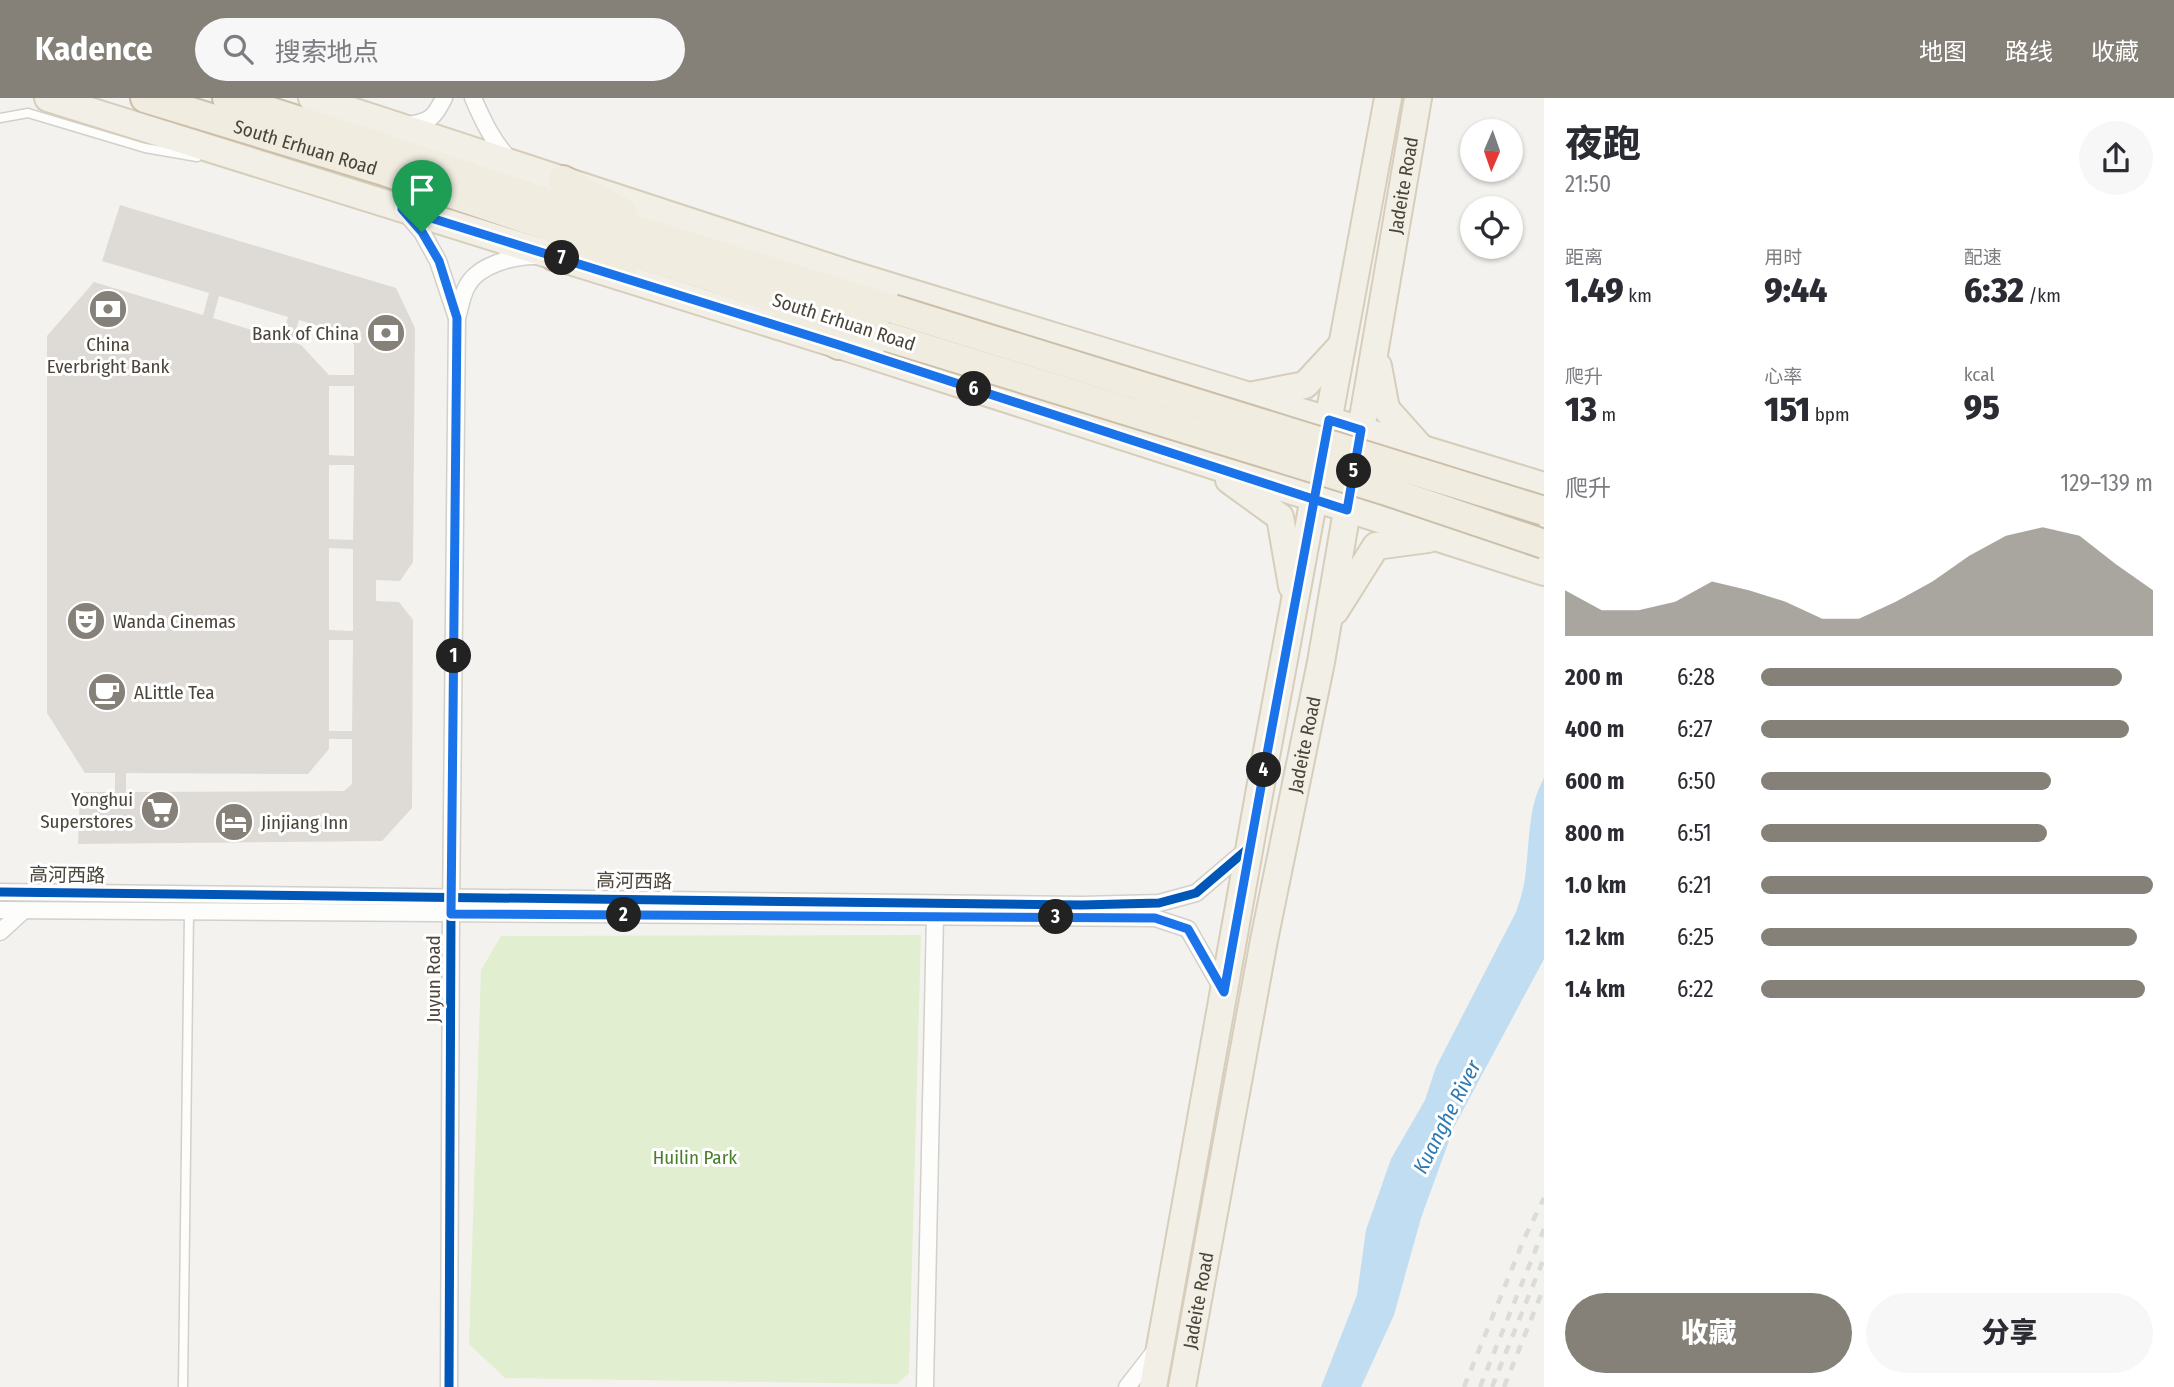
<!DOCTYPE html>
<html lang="zh">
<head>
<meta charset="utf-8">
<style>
	:root { --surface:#fff; --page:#f7f7f7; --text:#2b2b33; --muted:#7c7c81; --accent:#868178 }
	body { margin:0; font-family:"Fira Sans Condensed","Noto Sans SC",sans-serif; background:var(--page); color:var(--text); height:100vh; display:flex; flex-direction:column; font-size:26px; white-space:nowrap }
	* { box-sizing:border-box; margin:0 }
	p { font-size:23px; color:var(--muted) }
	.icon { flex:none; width:38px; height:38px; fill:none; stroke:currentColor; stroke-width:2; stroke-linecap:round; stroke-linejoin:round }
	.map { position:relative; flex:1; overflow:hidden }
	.side { display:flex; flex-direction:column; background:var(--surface); width:630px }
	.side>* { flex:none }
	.needle { width:46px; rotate:182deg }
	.controls { position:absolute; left:1460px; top:21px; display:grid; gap:14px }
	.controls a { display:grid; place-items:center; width:63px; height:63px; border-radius:50%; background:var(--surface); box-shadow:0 2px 5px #0004; font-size:35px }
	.pin { position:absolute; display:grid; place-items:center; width:60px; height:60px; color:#fff; margin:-72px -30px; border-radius:50% 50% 50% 0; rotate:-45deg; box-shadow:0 0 7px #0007 }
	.pin .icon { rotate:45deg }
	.km { position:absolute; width:35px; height:35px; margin:-18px; border-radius:50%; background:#222; color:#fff; font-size:19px; line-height:35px; text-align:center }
	.round { display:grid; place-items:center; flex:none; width:74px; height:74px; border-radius:37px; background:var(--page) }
	.overview { display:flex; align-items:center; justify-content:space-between; height:119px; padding:0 21px }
	h1 { font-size:38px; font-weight:800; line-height:52px }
	.figures { display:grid; grid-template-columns:repeat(3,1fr); gap:10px; height:119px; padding:7px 21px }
	.figures div { display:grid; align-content:center }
	.figures b { font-size:35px; font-weight:800 }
	.figures small { font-size:19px; font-weight:400 }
	.figures p { font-size:19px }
	.chart { height:196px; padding:14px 21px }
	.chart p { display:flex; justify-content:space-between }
	.chart svg { width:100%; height:126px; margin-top:7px; fill:var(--accent); opacity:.7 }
	.primary-button { display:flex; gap:14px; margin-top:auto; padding:14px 21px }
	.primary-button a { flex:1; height:80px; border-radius:42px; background:var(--accent); color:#fff; font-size:28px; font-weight:800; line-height:80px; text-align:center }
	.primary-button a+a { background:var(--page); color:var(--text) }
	ul { padding:0 21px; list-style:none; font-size:23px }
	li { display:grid; grid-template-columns:112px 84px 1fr; align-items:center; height:52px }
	li i { height:18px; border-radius:9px; background:var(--accent) }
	header { display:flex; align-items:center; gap:42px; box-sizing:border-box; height:98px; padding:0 35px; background:var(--accent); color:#fff }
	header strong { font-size:33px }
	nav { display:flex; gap:38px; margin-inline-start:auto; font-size:24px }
	.search { width:490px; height:63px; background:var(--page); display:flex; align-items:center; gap:18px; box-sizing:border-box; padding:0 24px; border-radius:38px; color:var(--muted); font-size:26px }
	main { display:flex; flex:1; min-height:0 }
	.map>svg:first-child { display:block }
	.green { fill:#e1eecf }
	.water { fill:#c0ddf1 }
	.building { fill:#dedbd6; fill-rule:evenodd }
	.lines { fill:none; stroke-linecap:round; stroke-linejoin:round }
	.service-casing { stroke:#d2d0cb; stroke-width:11 }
	.minor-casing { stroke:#d2d0cb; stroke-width:19 }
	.primary-casing { stroke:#d6cebb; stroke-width:30 }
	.trunk-casing { stroke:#ccbfa9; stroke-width:32 }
	.service { stroke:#fdfdfc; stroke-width:8 }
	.minor { stroke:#fdfdfc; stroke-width:16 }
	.primary { stroke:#f2efe6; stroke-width:26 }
	.trunk { stroke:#f0ece0; stroke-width:28 }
	.rail { stroke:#dbdbda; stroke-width:4.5; stroke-dasharray:9 9; stroke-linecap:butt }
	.trunk-bridge-casing { stroke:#ccbfa9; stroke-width:32; stroke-linecap:butt }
	.trunk-bridge { stroke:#f0ece0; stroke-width:28 }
	.cycleway-casing { stroke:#fff; stroke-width:13 }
	.cycleway { stroke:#0057b8; stroke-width:9 }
	.route-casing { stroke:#fff; stroke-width:14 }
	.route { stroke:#1a73e8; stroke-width:9 }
	.labels { text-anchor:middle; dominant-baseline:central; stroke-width:6; stroke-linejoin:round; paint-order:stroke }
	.street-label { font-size:19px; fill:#4b4439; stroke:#fff }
	.poi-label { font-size:19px; fill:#4b4439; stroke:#fff; text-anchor:start }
	.park-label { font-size:19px; fill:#4a7f2a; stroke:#fff }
	.water-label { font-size:21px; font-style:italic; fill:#2e7ab2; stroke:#fff }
</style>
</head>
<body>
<header>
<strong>Kadence</strong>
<div class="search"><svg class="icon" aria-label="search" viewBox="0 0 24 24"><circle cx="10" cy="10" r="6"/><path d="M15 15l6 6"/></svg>搜索地点</div>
<nav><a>地图</a><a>路线</a><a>收藏</a></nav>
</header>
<main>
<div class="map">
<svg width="1544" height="1289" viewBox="0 0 1544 1289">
	<rect width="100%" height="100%" fill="#f4f2ee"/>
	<!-- green -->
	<path class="green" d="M921 837 909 1275 897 1286 505 1280 469 1246 481 872 501 838Z"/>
	<!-- water -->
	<path class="water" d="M1544 680V861L1454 1029 1421 1120 1394 1217 1361 1289H1321L1357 1197 1366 1132 1391 1061 1425 1002 1436 969 1516 814C1521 800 1525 786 1526 771 1530 740 1528 709 1544 680Z"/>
	<!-- building -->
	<path class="building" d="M120 107 396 190 415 230 413 464 400 483 376 482V503L399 504 413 522 412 710 382 743 78 746 80 694H115V675H85L47 615V238L94 184 203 217 209 195 102 163ZM219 198 288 219 281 241 213 220ZM299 222 348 237 354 247V277H329L301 247 292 244ZM329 288H354V358L329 357ZM329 367H354L353 442 329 441ZM329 450 353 451V533L329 532ZM329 542H353L352 633H329ZM329 641H352V686L344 693 126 694V675L308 676 329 651Z"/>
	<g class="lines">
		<!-- service casing -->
		<g class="service-casing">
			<g id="service">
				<path d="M0 20 28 15 145 50 197 59"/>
				<path d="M183 1289 189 814"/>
			</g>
		</g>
		<!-- minor casing -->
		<g class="minor-casing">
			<g id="minor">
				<path d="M473 0C483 23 493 44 510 62"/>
				<path d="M407 27C430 24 434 20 444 0"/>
				<path d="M404 113 422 134 438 163 457 220C460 210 462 197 467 188 478 167 513 158 535 158"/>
				<path d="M0 794 1082 807 1159 805 1196 795 1250 749"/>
				<path d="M0 812 1155 820 1188 831 1223 892"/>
				<path d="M0 834 23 813"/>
				<path d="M449 1289 451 816 457 220"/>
				<path d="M925 1289 935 818"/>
				<path d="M1127 1289 1155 1253"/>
			</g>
		</g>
		<!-- primary casing -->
		<g class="primary-casing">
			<g id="primary">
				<path d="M48 0 839 247 1544 474"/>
				<path d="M312 0 847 175 1544 388"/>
				<path d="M1378 268 1386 311 1420 349"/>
				<path d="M1254 297 1305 287 1342 247"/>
				<path d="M1229 382 1280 419 1292 488"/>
				<path d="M1335 513 1376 448 1428 441"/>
				<path d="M1153 1289 1260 691 1388 0"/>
				<path id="s1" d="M1182 1289 1264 842 1321 564 1418 0"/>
			</g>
		</g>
		<!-- trunk casing -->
		<g class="trunk-casing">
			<g id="trunk">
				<path id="s2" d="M145 0 381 72 571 136 709 178 888 239"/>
				<path d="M227 0 357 41 533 100 893 211"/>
				<path d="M563 82 622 114"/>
				<path d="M554 158 624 165"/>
				<path d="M786 219 839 247"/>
			</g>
		</g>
		<!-- service -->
		<use href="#service" class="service"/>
		<!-- minor -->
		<use href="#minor" class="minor"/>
		<!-- primary -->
		<use href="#primary" class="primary"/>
		<!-- trunk -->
		<use href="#trunk" class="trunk"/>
		<!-- rail -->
		<g class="rail">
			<path d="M1464 1289 1524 1141 1544 1100"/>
			<path d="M1480 1289 1544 1131"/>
			<path d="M1492 1289 1544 1160"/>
			<path d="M1504 1289 1544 1189"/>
		</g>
		<!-- trunk-bridge casing -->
		<g class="trunk-bridge-casing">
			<g id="trunk-bridge">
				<path d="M893 211 1544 413"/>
				<path d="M888 239 1384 392 1544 446"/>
			</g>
		</g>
		<!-- trunk-bridge -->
		<use href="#trunk-bridge" class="trunk-bridge"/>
		<!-- cycleway casing -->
		<g class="cycleway-casing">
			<g id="cycleway">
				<path d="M0 794 1082 807 1159 805 1196 795 1250 749"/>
				<path d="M449 1289 451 816 457 220"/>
			</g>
		</g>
		<!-- cycleway -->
		<use href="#cycleway" class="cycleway"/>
	</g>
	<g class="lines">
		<!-- route casing -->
		<g class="route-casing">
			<path id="route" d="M422 134 439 163 457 220 451 816 1155 820 1188 831 1224 894C1258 703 1293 513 1329 322L1361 332 1347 412 1276 389 839 247 402 111 422 134"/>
		</g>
		<!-- route -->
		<use href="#route" class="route"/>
	</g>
	<!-- icons -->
	<defs>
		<g id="bank-disc" transform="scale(2.0125)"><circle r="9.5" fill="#868178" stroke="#fff"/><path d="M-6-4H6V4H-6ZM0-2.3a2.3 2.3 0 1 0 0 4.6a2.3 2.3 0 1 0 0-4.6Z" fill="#fff"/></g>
		<g id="theatre-disc" transform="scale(2.0125)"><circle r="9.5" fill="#868178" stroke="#fff"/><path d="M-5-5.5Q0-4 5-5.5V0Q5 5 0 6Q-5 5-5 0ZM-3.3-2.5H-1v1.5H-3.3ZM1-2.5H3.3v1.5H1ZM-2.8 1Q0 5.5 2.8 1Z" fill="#fff"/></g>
		<g id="cafe-disc" transform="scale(2.0125)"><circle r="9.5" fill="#868178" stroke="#fff"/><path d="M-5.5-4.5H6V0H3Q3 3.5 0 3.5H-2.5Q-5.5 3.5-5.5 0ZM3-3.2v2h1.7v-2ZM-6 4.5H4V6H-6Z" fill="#fff"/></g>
		<g id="supermarket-disc" transform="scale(2.0125)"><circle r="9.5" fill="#868178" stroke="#fff"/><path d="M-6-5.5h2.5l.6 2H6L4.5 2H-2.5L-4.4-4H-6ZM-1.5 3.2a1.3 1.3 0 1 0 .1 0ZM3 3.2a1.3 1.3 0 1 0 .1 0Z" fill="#fff"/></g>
		<g id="hotel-disc" transform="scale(2.0125)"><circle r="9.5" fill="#868178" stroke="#fff"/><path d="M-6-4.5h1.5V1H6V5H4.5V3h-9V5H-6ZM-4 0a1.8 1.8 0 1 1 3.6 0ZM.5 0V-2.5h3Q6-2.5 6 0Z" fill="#fff"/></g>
	</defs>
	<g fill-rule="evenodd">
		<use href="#bank-disc" x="108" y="211"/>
		<use href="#bank-disc" x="386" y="235"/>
		<use href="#theatre-disc" x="86" y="523"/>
		<use href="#cafe-disc" x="107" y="594"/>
		<use href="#supermarket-disc" x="160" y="712"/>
		<use href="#hotel-disc" x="234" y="724"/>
	</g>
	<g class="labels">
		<!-- street labels -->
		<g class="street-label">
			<text stroke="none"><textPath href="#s2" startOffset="168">South Erhuan Road</textPath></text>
			<text stroke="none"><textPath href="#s1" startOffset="1222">Jadeite Road</textPath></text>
			<text transform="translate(844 224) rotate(18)">South Erhuan Road</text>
			<text stroke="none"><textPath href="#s1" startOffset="654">Jadeite Road</textPath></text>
			<text transform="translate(67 777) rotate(1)">高河西路</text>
			<text transform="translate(634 783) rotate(1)">高河西路</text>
			<text transform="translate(433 881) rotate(-90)">Juyun Road</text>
			<text stroke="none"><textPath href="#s1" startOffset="88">Jadeite Road</textPath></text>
		</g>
		<!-- poi labels -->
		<g class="poi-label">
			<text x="359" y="235" text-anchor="end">Bank of China</text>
			<text x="108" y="246" text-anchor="middle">China<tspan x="108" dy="22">Everbright Bank</tspan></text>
			<text x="113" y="523">Wanda Cinemas</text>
			<text x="134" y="594">ALittle Tea</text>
			<text x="133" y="701" text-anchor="end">Yonghui<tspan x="133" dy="22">Superstores</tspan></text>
			<text x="261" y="724">Jinjiang Inn</text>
		</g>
		<!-- park labels -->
		<g class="park-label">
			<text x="695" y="1059">Huilin Park</text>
		</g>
		<!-- water labels -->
		<g class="water-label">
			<text transform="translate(1447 1019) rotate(-63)">Kuanghe River</text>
		</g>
	</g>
</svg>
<div class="controls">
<a><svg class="needle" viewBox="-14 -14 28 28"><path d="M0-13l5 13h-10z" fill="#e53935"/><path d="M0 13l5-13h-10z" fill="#7c7c81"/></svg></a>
<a><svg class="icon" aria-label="locate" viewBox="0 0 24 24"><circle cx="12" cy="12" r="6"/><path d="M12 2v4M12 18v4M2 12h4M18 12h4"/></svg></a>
</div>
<div class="pin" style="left:422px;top:134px;background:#1e9e55"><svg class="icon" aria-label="arrive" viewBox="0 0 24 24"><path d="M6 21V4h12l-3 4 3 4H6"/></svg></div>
<b class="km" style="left:454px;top:558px">1</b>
<b class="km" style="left:624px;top:817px">2</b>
<b class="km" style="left:1056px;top:819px">3</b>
<b class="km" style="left:1264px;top:672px">4</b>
<b class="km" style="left:1354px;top:373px">5</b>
<b class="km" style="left:974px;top:291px">6</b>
<b class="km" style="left:562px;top:160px">7</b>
</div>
<section class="side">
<div class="overview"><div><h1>夜跑</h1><p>21:50</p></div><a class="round"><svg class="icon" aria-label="share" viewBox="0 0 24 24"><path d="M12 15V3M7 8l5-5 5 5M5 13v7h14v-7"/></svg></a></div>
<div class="figures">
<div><p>距离</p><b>1.49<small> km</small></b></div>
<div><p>用时</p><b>9:44</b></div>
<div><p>配速</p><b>6:32<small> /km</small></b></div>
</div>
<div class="figures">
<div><p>爬升</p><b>13<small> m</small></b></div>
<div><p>心率</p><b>151<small> bpm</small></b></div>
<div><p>kcal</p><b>95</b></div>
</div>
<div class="chart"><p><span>爬升</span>129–139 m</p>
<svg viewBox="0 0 160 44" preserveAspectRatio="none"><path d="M0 44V28L10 35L20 35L30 32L40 25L50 28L60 32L70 38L80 38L90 32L100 25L110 16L120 9L130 6L140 9L150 19L160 28V44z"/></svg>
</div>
<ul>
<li><b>200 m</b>6:28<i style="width:92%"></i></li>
<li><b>400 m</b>6:27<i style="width:94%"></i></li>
<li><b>600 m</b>6:50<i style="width:74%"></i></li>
<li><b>800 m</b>6:51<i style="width:73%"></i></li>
<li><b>1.0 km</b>6:21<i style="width:100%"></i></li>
<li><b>1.2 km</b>6:25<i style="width:96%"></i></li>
<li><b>1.4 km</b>6:22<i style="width:98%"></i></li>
</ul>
<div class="primary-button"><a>收藏</a><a>分享</a></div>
</section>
</main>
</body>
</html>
